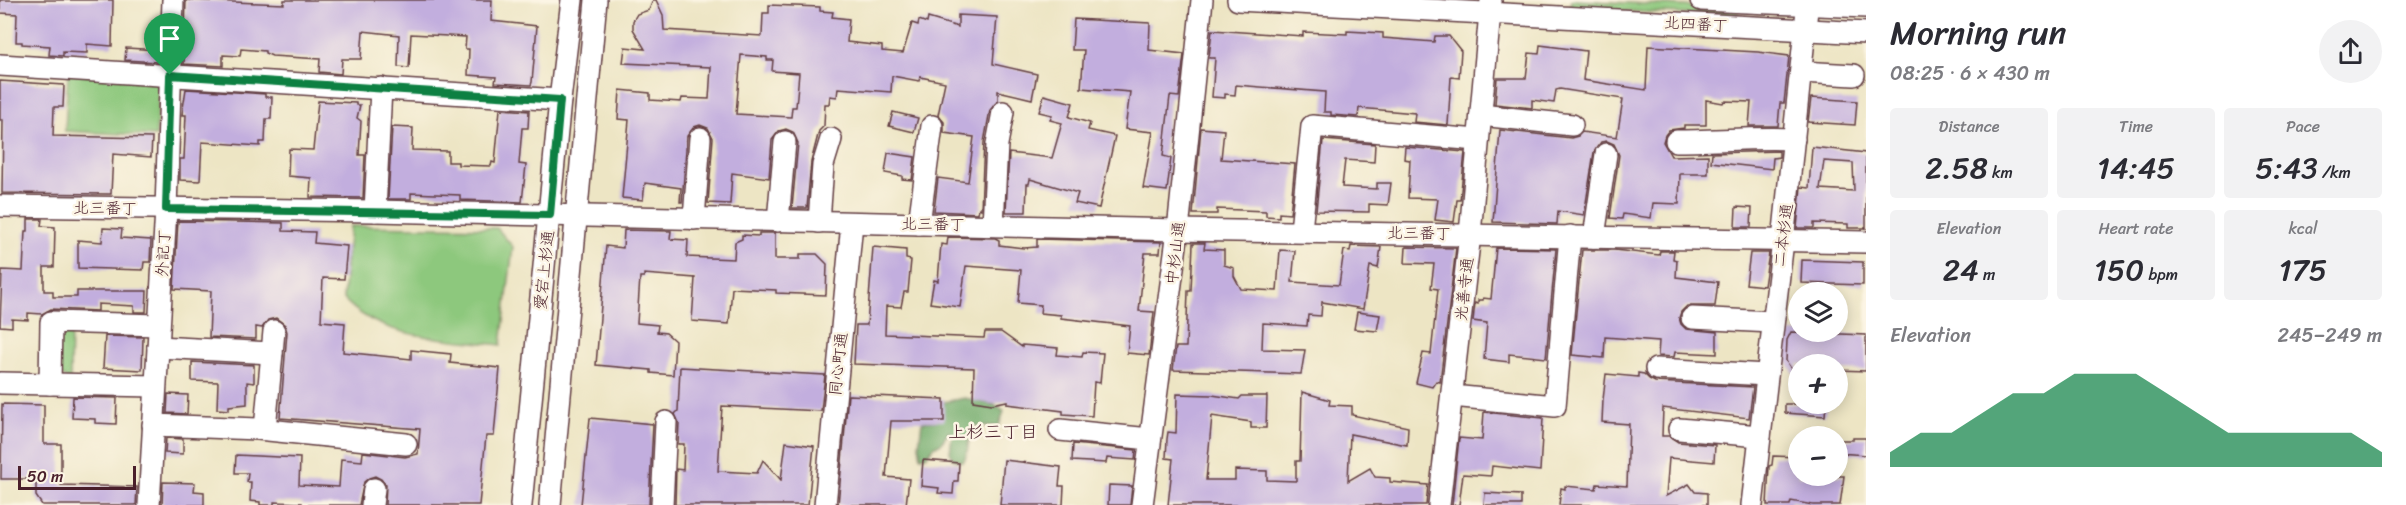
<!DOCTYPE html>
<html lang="en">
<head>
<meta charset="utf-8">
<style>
	:root { --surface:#fff; --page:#f2f2f3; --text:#2b2b33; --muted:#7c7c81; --accent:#0b8043 }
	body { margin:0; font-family:Sriracha,"Klee One",sans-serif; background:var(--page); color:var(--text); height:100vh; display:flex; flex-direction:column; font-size:22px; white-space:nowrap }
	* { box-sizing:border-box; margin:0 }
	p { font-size:20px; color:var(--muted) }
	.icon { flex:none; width:33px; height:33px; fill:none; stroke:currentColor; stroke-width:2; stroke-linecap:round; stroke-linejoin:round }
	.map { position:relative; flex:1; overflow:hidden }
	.sheet { display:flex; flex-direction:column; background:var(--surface); width:540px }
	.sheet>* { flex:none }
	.controls { position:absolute; left:1788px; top:282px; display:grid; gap:12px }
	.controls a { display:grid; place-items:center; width:60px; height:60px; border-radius:50%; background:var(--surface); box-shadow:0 3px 15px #0003; font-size:30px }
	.scale { position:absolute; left:18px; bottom:15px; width:118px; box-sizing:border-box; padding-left:6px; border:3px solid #4a1f2b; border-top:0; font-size:16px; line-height:21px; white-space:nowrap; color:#4a1f2b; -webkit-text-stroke:4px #fcf5e5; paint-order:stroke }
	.pin { position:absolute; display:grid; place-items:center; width:51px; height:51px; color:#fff; margin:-62px -26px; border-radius:50% 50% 50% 0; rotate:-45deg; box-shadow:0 0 6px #0007 }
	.pin .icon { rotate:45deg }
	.round { display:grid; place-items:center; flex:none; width:63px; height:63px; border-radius:32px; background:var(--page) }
	.headline { display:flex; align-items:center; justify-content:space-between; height:102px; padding:0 24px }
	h1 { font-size:33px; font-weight:600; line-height:45px }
	.metrics { display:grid; grid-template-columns:repeat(3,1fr); gap:9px; height:102px; padding:6px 24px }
	.metrics div { display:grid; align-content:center; border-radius:6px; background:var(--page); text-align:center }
	.metrics b { font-size:30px; font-weight:600 }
	.metrics small { font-size:16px; font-weight:400 }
	.metrics p { font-size:16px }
	.chart { height:168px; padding:12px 24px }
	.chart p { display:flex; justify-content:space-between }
	.chart svg { width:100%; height:108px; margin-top:6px; fill:var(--accent); opacity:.7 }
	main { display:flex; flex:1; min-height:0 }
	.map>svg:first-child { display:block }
	.green { fill:#8dc87d; stroke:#6c7454; stroke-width:1.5 }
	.forest { fill:#72ac6c; stroke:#5e664c; stroke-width:1.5 }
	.building { fill:#c2aede; fill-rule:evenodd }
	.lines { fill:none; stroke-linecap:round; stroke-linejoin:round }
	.minor-casing { stroke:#623d42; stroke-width:24 }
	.minor { stroke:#fff; stroke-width:21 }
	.route-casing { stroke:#fff; stroke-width:12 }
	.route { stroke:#0b8043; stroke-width:8 }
	.labels { text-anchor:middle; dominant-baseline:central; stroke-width:5; stroke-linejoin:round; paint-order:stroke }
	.street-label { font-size:16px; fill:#4a1f2b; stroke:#fcf5e5 }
	.neighbourhood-label { font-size:18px; fill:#4a1f2b; stroke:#fcf5e5 }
</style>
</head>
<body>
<main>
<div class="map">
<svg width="1866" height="505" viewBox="0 0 1866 505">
	<rect width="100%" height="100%" fill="#fcf5e5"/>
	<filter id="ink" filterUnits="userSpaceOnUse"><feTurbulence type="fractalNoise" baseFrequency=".0167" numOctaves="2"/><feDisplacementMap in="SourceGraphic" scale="12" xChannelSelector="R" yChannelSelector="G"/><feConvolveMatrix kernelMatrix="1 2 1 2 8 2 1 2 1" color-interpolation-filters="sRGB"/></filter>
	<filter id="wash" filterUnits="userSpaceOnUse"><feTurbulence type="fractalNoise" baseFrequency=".008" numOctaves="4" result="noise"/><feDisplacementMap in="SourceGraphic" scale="24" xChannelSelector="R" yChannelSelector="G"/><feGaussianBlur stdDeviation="1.35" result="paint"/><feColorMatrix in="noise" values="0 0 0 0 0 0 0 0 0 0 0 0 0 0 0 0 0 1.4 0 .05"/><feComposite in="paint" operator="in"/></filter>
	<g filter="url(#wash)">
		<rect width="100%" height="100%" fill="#ede5c4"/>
		<!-- green -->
		<g class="green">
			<path d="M1571 0 1738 9 1737 17 1570 8Z"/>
			<path d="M68 74 152 78 159 88 156 136 65 131Z"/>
			<path d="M350 226 497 228 513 247 501 345C448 338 381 341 343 298Z"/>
			<path d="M57 325H71L70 380 57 373Z"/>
		</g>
		<!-- forest -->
		<path class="forest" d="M965 398 994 405 1004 411 999 426H973C966 437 971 451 963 462L953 459 950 453 952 435 949 432 941 443 934 447 926 456 921 457 919 445 922 422 936 421 944 402Z"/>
		<g id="blocks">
			<!-- building -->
			<g class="building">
				<path d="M0 0H113L112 46 87 44V53L63 52V56L49 55 50 46 22 44V42H16L17 14 0 13Z"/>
				<path d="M186 0 284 4V0H492L491 21 537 26 532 82 531 85 495 83 496 77 468 75 469 49H465L466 37 411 34 409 68 398 67 399 35 363 31 361 59H342L341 74 319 72 320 59 272 56 265 53V51L241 49 240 56 223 55V66L184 64Z"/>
				<path d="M653 0H656L663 15 664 30 762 36 763 13H769V5L820 7V11L833 12 832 17 849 19 847 42 882 46V51L903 53 912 23 918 25 919 20 927 23 928 18 958 27V15L997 17 993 64 1037 74 1032 99 998 91V101L990 110 984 142 981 209 979 208 978 213 934 211 938 178 968 182 974 137 944 133V122L938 115 945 82 920 77 919 81 892 76 891 92 838 88 837 97 830 96 829 104H825L824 126 819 131 811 162 807 208H792L798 143 793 132 786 129 779 131 772 140 769 178 732 173 730 204 708 203 713 138 708 128 700 125 694 127 687 136 682 202H680L681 188 645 183 643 200 622 198 629 120 618 119 620 90 650 93V100L681 102 682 98 709 99 711 67 623 63 625 47 645 49 633 29V21L637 14 649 10ZM741 55 767 57V60H773L772 71 799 73 796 107H792L791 117 736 114Z"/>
				<path d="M1074 19 1150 23 1149 50 1184 54 1179 97 1170 96 1163 156 1171 158 1167 191 1143 188 1153 132 1125 129 1130 92 1081 88 1084 50H1072Z"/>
				<path d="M1212 30 1303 36V32L1347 34V31L1383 33V38L1434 42 1435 36H1449L1461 51 1459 78 1451 77 1448 125 1414 122 1415 113 1359 108 1358 117 1331 115V112H1324L1325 92 1236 85 1235 95 1225 94V98L1212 97 1215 58H1209Z"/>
				<path d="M1540 45 1586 51 1583 80 1646 90 1648 46 1758 52 1789 56 1784 103H1780L1778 126H1749L1751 102 1724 101 1723 103 1706 100V125H1684V128L1669 130 1665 135 1663 142 1671 156 1708 155V174H1680L1679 204 1653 203 1651 218 1623 214 1622 219 1610 218 1619 155 1614 144 1607 141 1601 142 1594 152 1584 215 1558 211 1557 224 1493 222 1500 130 1571 138 1578 136 1582 132 1617 137 1623 99 1560 89 1556 90 1554 103 1532 100V108L1495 104 1497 78H1526L1529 53 1539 54Z"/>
				<path d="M126 48 159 50 158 62 125 60Z"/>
				<path d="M0 81 64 85 63 107H54L53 136 152 138 151 157 113 154 111 194 2 193 3 120H0Z"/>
				<path d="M186 89 265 94V97H272L271 119H266L265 142H260V146L202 142 200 181 180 180V159H184L186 115H182Z"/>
				<path d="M1044 95 1073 103 1069 117 1090 123 1088 130 1115 136 1099 208 1075 203 1078 193 1030 179 1029 184H1027L1026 212H1006L1009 153 1052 158 1062 123 1050 120 1052 115 1039 112Z"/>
				<path d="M1811 98 1857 101 1855 125 1808 122Z"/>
				<path d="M318 101 356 103V105H360L357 118 361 121 359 155H365L363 198 310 197 311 178 288 176 289 149 313 150Z"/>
				<path d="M500 109 529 111 528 128H522L519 164 526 165 522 202 460 200V195L411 193V199H388L392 127 413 128 412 150 448 151V162H458V165L491 166 492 162 495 163Z"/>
				<path d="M893 112 918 118 914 132 889 126Z"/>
				<path d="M1201 128 1224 130 1221 159 1295 164 1290 214 1279 213V217L1266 216V211L1217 209V214H1193Z"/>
				<path d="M1323 140 1375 144 1374 162 1345 160 1342 187 1377 189V183H1391L1388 205 1369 204V212L1316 211Z"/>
				<path d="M1405 147 1465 152 1460 200H1457L1454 222 1435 220 1438 199 1408 198 1410 160 1404 159Z"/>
				<path d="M1812 147 1866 153V229L1865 226V228H1848V224L1814 223V228H1797L1801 187 1809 188ZM1824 161 1853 163 1854 191 1820 189Z"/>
				<path d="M1779 151V157L1773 158 1772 169 1711 162 1712 153Z"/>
				<path d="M888 153 915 157 912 180 902 179V176L885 173Z"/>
				<path d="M1736 207 1752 208 1751 227H1735Z"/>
				<path d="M28 219H42L41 226 55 227 54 267H44V291H53V297H77V291H147L146 312H134V306L98 304V311L51 309 42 314 28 313V320L12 319V327L0 326 2 270 23 271 25 231H28Z"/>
				<path d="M178 221 283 223V231L315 232 314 243 347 246 344 279 323 278 321 321 345 323 343 352 411 359V350L451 354 450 363 500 368 494 436H486L479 505H385L386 485 381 479 375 476 369 478 364 482 359 505H302V503L274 502V505H260V502L250 501 251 482H247L248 473H235L236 455 300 458 299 485 339 487 341 459 362 461 363 452 405 457 418 454 420 429 280 418 287 332 285 325 276 318 268 320 262 328 256 327V339L209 337 211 291 174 289Z"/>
				<path d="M103 228 122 229 121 238 151 240 150 262H144L143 270 78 268V240L102 242Z"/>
				<path d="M624 230 671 231 670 239 688 240 687 257 734 259 735 242 742 239V235L759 236V233H775V259H800V254H817L827 264 826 295 776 293V290L732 288 729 324 692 321 695 278 644 274V277H640L637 323 658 325 657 332 666 333 675 341 673 375 651 373V370L596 365 606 246 623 248Z"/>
				<path d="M948 237 995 238 999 240V245L1024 248 1037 247V239L1161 242 1160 253H1145L1139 311 1154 312 1149 355 1127 353 1130 326 1061 318V315L1040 313 1041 305 1018 303 1021 270 966 266 960 307 930 303 934 280 938 281 941 244 947 245Z"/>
				<path d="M1193 243H1205L1204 249 1224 250V265L1234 268V276L1241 289 1277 291 1280 250 1295 251 1292 282 1339 285 1344 250 1350 251 1351 246 1381 247 1378 268 1370 266 1363 309 1322 302 1321 316 1308 315 1307 326 1263 323 1262 349 1305 350 1301 374 1173 370 1176 347H1186L1188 291H1191Z"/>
				<path d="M873 247 906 250V259L911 260 908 292H904L901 307 886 306 885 334 984 338 985 332H1001L1022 347V345L1058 348 1057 355 1082 357 1083 352 1103 353 1100 383 1094 382 1092 416 1063 414V411L1007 404V401L992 404 973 401 974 368 854 364 856 325H867Z"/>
				<path d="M1406 247 1456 248 1440 382 1436 381 1432 387 1416 383 1423 353 1431 354 1438 289 1431 288 1434 264 1405 263Z"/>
				<path d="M1496 248 1556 249 1546 358 1509 354V362L1484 359 1487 323 1473 321 1475 303 1478 304V300H1483V298L1491 299Z"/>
				<path d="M1582 250H1614L1659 255 1660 251H1674L1673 259 1677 260 1676 277 1718 282 1715 306H1687L1681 312 1679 318 1681 324 1686 329 1717 332V354L1675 352 1674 357 1658 356 1659 341 1605 337 1604 358 1572 355Z"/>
				<path d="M1750 253H1769L1764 286 1746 284Z"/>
				<path d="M1802 260 1863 262V285L1801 283Z"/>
				<path d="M1357 312 1380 315 1377 331 1354 329Z"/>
				<path d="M1791 332 1866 335V371L1838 370V364H1798V379L1786 361 1787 340Z"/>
				<path d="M105 336 143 337 142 370 103 368Z"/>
				<path d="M192 362 254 365V383L247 382V404L229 406V410L217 409 218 382 192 381Z"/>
				<path d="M680 367 825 375 821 411 722 406 718 471 757 473 763 460 781 480 786 442 814 446 808 505H675L676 469 683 470 684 444H678L679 423 675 414 678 411Z"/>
				<path d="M1638 373 1644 374 1649 379 1655 382 1753 387 1749 418 1663 408 1662 436H1669L1678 442 1715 445 1714 462 1669 458 1666 496 1689 484 1695 492 1707 493V505H1559L1561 488 1565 489V486L1596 489 1597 484 1627 486 1629 424 1602 422 1603 400 1606 374 1638 377Z"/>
				<path d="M1302 392 1330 400 1329 405 1352 406V415L1408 427 1407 445 1350 434 1348 481 1370 468 1375 477 1390 478V482L1428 485 1426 505H1168L1173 459 1166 458 1167 439 1168 432 1176 433 1177 394 1212 395 1239 399 1242 396H1267L1266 428H1251V422L1212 416 1206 480H1235V470L1267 471V480L1296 481V461H1300Z"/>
				<path d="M168 394 188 395 187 414 167 413Z"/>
				<path d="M848 395 944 399V421H891L886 477 909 479 906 505H838Z"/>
				<path d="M73 397 117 398 116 424 95 423V419L72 418Z"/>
				<path d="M2 404 44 405V444H61V485L137 487 136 505H42L36 496V479H1Z"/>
				<path d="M1785 404H1826L1825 416 1785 413Z"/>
				<path d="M1484 412 1543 418 1540 471 1492 466 1491 476 1463 474 1459 505H1452L1459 438 1482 440Z"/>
				<path d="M590 418 653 424 649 505H581Z"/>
				<path d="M166 438 183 439V454L165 453Z"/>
				<path d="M1853 438H1866V455L1838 453V440H1853Z"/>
				<path d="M1073 444 1136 450 1135 460 1107 458 1106 463 1072 461Z"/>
				<path d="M1773 456 1798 457V476H1844L1840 505H1813L1791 501 1790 505H1767L1769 466 1772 465Z"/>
				<path d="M923 460 959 463 958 481H954L953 494 938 493 939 488 921 486Z"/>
				<path d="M1004 460 1061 467 1059 486H1064L1063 505H1000Z"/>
				<path d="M163 482 195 483 194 491 204 492V505H162Z"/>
				<path d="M1109 485 1132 486 1130 505H1108Z"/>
				<path d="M1485 493 1521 495V505H1484Z"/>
			</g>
		</g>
	</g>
	<g filter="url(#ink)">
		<use href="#blocks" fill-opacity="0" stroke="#623d42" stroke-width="1.5"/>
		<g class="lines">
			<!-- minor casing -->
			<g class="minor-casing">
				<g id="minor">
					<path d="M1238 0 1866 33"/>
					<path d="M1701 0 1866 7"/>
					<path d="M0 65 560 100"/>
					<path d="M1801 72 1854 75"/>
					<path d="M1481 115 1572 125"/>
					<path d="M1676 141C1715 141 1754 137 1794 139"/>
					<path d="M0 206 375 211 1178 230 1866 242"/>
					<path d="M375 211 381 88"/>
					<path d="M694 219 700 138"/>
					<path d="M778 221 785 142"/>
					<path d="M819 222 823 165 831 139"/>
					<path d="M919 224 932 126"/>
					<path d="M993 225 997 144 1003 112"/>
					<path d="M1301 230 1312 126 1478 140"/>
					<path d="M1594 237 1606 154"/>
					<path d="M1692 318 1772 322"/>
					<path d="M158 347 272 353"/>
					<path d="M1656 369 1767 375"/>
					<path d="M0 383 155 386"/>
					<path d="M50 384 51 322 159 325"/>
					<path d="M1452 396 1555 406 1570 236"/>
					<path d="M153 425 258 429 406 444"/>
					<path d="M265 429 274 331"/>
					<path d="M1679 429 1760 436"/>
					<path d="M1060 430 1150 439"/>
					<path d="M149 505 166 209 173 0"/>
					<path d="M372 505 374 489"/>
					<path d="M521 505 560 100 572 0"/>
					<path d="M550 505 596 0"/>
					<path d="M662 505 666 422"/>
					<path d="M825 505 852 223"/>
					<path d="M1142 505 1178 230 1202 0"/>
					<path d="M1439 505 1470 234 1491 1"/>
					<path d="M1752 505 1783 241 1808 0"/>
				</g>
			</g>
			<!-- minor -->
			<use href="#minor" class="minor"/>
		</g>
	</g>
	<g class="lines" filter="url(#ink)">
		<!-- route casing -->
		<g class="route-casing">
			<path id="route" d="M170 75 560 100 550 215 166 209Z"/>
		</g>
		<!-- route -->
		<use href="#route" class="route"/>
	</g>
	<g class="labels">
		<!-- street labels -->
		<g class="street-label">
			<text transform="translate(1696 24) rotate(3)">北四番丁</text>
			<text transform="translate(105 208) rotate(1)">北三番丁</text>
			<text transform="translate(933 224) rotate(1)">北三番丁</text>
			<text transform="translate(1419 233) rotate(1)">北三番丁</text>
			<text transform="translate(1783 235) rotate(-83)">二本杉通</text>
			<text transform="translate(163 253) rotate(-87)">外記丁</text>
			<text transform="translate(1175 253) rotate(-83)">中杉山通</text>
			<text transform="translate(544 270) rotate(-84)">愛宕上杉通</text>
			<text transform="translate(1464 289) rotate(-84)">光善寺通</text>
			<text transform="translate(838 364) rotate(-84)">同心町通</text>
		</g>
		<!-- neighbourhood labels -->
		<g class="neighbourhood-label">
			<text x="993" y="432">上杉三丁目</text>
		</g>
	</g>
</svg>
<div class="controls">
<a><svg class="icon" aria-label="layers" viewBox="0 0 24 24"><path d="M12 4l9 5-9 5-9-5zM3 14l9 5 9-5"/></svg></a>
<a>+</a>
<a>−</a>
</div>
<div class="scale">50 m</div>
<div class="pin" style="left:170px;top:75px;background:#1e9e55"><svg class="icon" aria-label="arrive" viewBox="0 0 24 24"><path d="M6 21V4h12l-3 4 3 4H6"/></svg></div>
</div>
<section class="sheet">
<div class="headline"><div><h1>Morning run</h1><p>08:25 · 6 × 430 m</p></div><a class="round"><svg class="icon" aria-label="share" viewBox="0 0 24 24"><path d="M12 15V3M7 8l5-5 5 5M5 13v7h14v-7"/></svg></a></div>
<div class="metrics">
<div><p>Distance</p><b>2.58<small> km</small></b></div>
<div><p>Time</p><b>14:45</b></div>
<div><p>Pace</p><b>5:43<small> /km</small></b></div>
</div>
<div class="metrics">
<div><p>Elevation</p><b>24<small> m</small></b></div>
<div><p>Heart rate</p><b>150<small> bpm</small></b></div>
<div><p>kcal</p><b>175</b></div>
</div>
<div class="chart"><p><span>Elevation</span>245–249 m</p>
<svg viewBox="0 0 160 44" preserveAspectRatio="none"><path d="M0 44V38L10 30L20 30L30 22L40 14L50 14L60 6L70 6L80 6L90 14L100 22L110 30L120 30L130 30L140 30L150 30L160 38V44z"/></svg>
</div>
</section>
</main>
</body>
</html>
